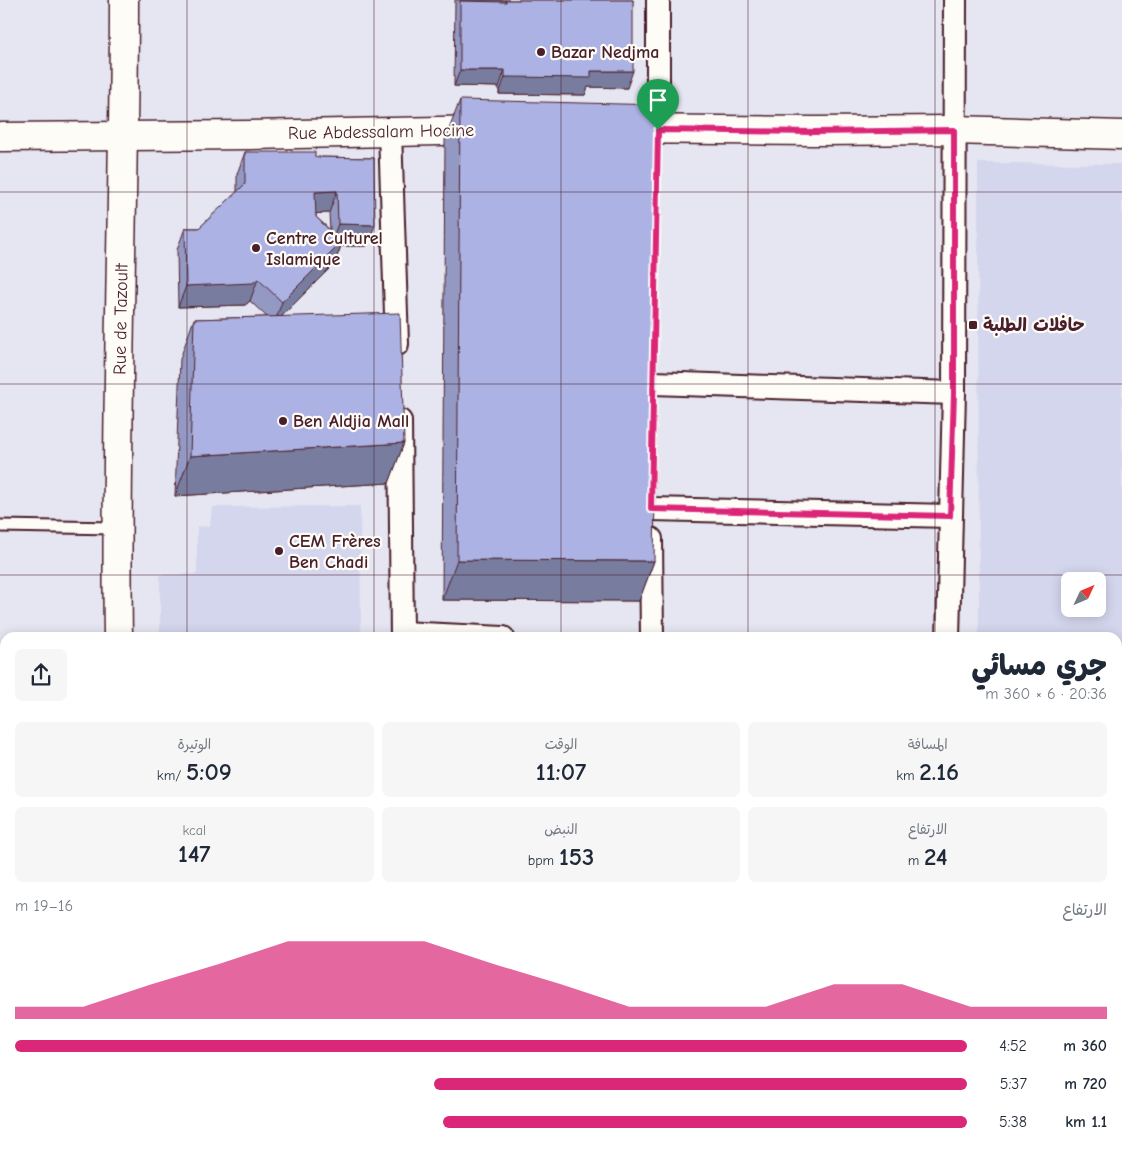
<!DOCTYPE html>
<html lang="ar">
<head>
<meta charset="utf-8">
<style>
	:root { --surface:#fff; --page:#f6f6f7; --text:#1f2937; --muted:#747a83; --accent:#db2777 }
	body { margin:0; font-family:"Comic Neue","Playpen Sans Arabic",sans-serif; background:var(--page); color:var(--text); direction:rtl; height:100vh; display:flex; flex-direction:column; font-size:19px; white-space:nowrap }
	* { box-sizing:border-box; margin:0 }
	p { font-size:16px; color:var(--muted) }
	.icon { flex:none; width:28px; height:28px; fill:none; stroke:currentColor; stroke-width:2; stroke-linecap:round; stroke-linejoin:round }
	.map { position:relative; flex:1; overflow:hidden; direction:ltr }
	.drawer { position:absolute; left:0px; top:632px; width:1122px; height:519px; display:flex; flex-direction:column; background:var(--surface); border-radius:15px 15px 0 0; box-shadow:0 2px 12px #0003; direction:rtl }
	.drawer>* { flex:none }
	.needle { width:32px; rotate:46deg }
	.fabs { position:absolute; left:1061px; top:572px; display:grid; gap:10px }
	.fabs a { display:grid; place-items:center; width:45px; height:45px; border-radius:8px; background:var(--surface); box-shadow:0 2px 12px #0003; font-size:25px }
	.pin { position:absolute; display:grid; place-items:center; width:42px; height:42px; color:#fff; margin:-51px -21px; border-radius:50% 50% 50% 0; rotate:-45deg; box-shadow:0 0 5px #0007 }
	.pin .icon { rotate:45deg }
	.round { display:grid; place-items:center; flex:none; width:52px; height:52px; border-radius:8px; background:var(--page) }
	.head { display:flex; align-items:center; justify-content:space-between; height:85px; padding:0 15px }
	h1 { font-size:28px; font-weight:800; line-height:38px }
	.stats { display:grid; grid-template-columns:repeat(3,1fr); gap:8px; height:85px; padding:5px 15px }
	.stats div { display:grid; align-content:center; border-radius:8px; background:var(--page); text-align:center }
	.stats b { font-size:25px; font-weight:800 }
	.stats small { font-size:14px; font-weight:400 }
	.stats p { font-size:14px }
	.chart { height:140px; padding:10px 15px }
	.chart p { display:flex; justify-content:space-between }
	.chart svg { width:100%; height:90px; margin-top:5px; fill:var(--accent); opacity:.7 }
	ul { padding:0 15px; list-style:none; font-size:16px }
	li { display:grid; grid-template-columns:80px 60px 1fr; align-items:center; height:38px }
	li i { height:12px; border-radius:6px; background:var(--accent) }
	.map>svg:first-child { display:block }
	.built { fill:#d4d6ed; fill-rule:evenodd }
	.lines { fill:none; stroke-linecap:round; stroke-linejoin:round }
	.service-casing { stroke:#4a1f2b; stroke-width:15 }
	.minor-casing { stroke:#4a1f2b; stroke-width:26 }
	.secondary-casing { stroke:#4a1f2b; stroke-width:31 }
	.service { stroke:#fdfcf7; stroke-width:11 }
	.minor { stroke:#fdfcf7; stroke-width:22 }
	.secondary { stroke:#fdfcf7; stroke-width:28 }
	.wall { fill:#9499c3; stroke:#4a1f2b; fill-rule:evenodd }
	.shaded-wall { fill:#787d9f; stroke:#4a1f2b }
	.building { fill:#acb2e3; stroke:#4a1f2b }
	.route-casing { stroke:#fff; stroke-width:10 }
	.route { stroke:#db2777; stroke-width:6 }
	.grid { fill:none; stroke:#4a1f2b; stroke-width:1; stroke-opacity:0.55 }
	.poi-dot { fill:#4a1f2b; stroke:#fdfcf7; stroke-width:2 }
	.labels { text-anchor:middle; dominant-baseline:central; stroke-width:4.5; stroke-linejoin:round; paint-order:stroke }
	.poi-label { font-size:18px; font-weight:bold; fill:#4a1f2b; stroke:#fdfcf7; text-anchor:start }
	.street-label { font-size:18px; fill:#4a1f2b; stroke:#fdfcf7 }
</style>
</head>
<body>
<div class="map">
<svg width="1122" height="1151" viewBox="0 0 1122 1151">
	<rect width="100%" height="100%" fill="#e5e6f1"/>
	<filter id="ink" filterUnits="userSpaceOnUse"><feTurbulence type="fractalNoise" baseFrequency=".02" numOctaves="2"/><feDisplacementMap in="SourceGraphic" scale="10" xChannelSelector="R" yChannelSelector="G"/><feConvolveMatrix kernelMatrix="1 2 1 2 8 2 1 2 1" color-interpolation-filters="sRGB"/></filter>
	<g filter="url(#ink)">
		<!-- built -->
		<g class="built">
			<path d="M978 163 1122 164V1080H1118V638L979 637ZM1070 581H1098V609H1070Z"/>
			<path d="M360 506 361 637H160V575L197 574V526L210 527 212 507Z"/>
		</g>
		<g class="lines">
			<!-- service casing -->
			<g class="service-casing">
				<g id="service">
					<path d="M0 526 116 528"/>
					<path d="M299 1151 300 1146"/>
				</g>
			</g>
			<!-- minor casing -->
			<g class="minor-casing">
				<g id="minor">
					<path d="M658 0V134"/>
					<path d="M390 131 397 344"/>
					<path d="M653 383 954 393"/>
					<path d="M400 421 402 638"/>
					<path d="M651 509 950 516"/>
					<path d="M651 539 652 638"/>
					<path d="M402 633 503 638"/>
					<path d="M948 638 954 393 955 0"/>
					<path d="M0 732H5"/>
					<path d="M389 1146V1151"/>
					<path d="M656 1146V1151"/>
					<path d="M941 1151V1146"/>
				</g>
			</g>
			<!-- secondary casing -->
			<g class="secondary-casing">
				<g id="secondary">
					<path d="M624 129 815 131 954 130 1122 135"/>
					<path d="M0 137 250 135 486 130"/>
					<path d="M118 638C115 425 124 213 124 0"/>
					<path d="M120 1151V1146"/>
				</g>
			</g>
			<!-- service -->
			<use href="#service" class="service"/>
			<!-- minor -->
			<use href="#minor" class="minor"/>
			<!-- secondary -->
			<use href="#secondary" class="secondary"/>
		</g>
		<!-- wall -->
		<g class="wall">
			<path d="M455 0H633L627 88 588 87 585 95 499 94V87L454 86Z"/>
			<path d="M460 100 654 561 639 601 442 600 445 140Z"/>
			<path d="M245 152 315 157 374 158 367 246H341L334 264 282 316 404 443 389 483 175 496 180 359 194 319 267 317 250 301 245 305 178 307 177 250 185 228H199L237 192V174ZM316 213H329L330 230 316 217Z"/>
			<rect x="444" y="1146" width="205" height="5"/>
			<rect x="699" y="1146" width="205" height="5"/>
		</g>
		<!-- shaded-wall -->
		<g class="shaded-wall">
			<path d="M461 0H506L500 19 460 1Z"/>
			<path d="M460 70H505L499 87 454 86Z"/>
			<path d="M591 71H633L627 88 588 87 585 95 499 94 505 77Z"/>
			<path d="M337 191 329 213 308 214 315 192Z"/>
			<path d="M338 224 375 225 367 246H341L334 264 274 324 282 302 330 245Z"/>
			<path d="M258 279 250 301 245 305 178 307 186 286Z"/>
			<path d="M404 443 389 483 175 496 190 456Z"/>
			<path d="M457 560 654 561 639 601 442 600Z"/>
		</g>
		<!-- building -->
		<g class="building">
			<path d="M506 0H633V71H591V78L505 77V70H460V1L506 2Z"/>
			<path d="M460 100 661 105 654 561 457 560Z"/>
			<path d="M245 152H315V157L374 158 375 225 338 224 337 191 315 192 316 217 342 242 282 302 258 279 253 283 186 286 185 228H199L245 184Z"/>
			<path d="M400 313 404 443 190 456 194 319Z"/>
			<rect x="452" y="1146" width="197" height="5"/>
			<rect x="707" y="1146" width="197" height="5"/>
		</g>
	</g>
	<g class="lines" filter="url(#ink)">
		<!-- route casing -->
		<g class="route-casing">
			<path id="route" d="M658 130 815 132 954 130V393L950 516 651 509Z"/>
		</g>
		<!-- route -->
		<use href="#route" class="route"/>
	</g>
	<!-- grid -->
	<path class="grid" d="M187 0V638M374 0V638M561 0V638M748 0V638M935 0V638M0 192H1122M0 384H1122M0 575H1122M0 767H5M1118 767H1122M0 959H5M1118 959H1122M187 1146V1151M374 1146V1151M561 1146V1151M748 1146V1151M935 1146V1151"/>
	<!-- markers -->
	<g class="poi-dot">
		<circle cx="541" cy="52" r="5"/>
		<circle cx="256" cy="248" r="5"/>
		<rect x="968" y="320" width="10" height="10" rx="2.5"/>
		<circle cx="283" cy="421" r="5"/>
		<circle cx="279" cy="551" r="5"/>
	</g>
	<g class="labels">
		<!-- poi labels -->
		<g class="poi-label">
			<text x="551" y="52">Bazar Nedjma</text>
			<text x="266" y="238">Centre Culturel<tspan x="266" dy="21">Islamique</tspan></text>
			<text x="983" y="325">حافلات الطلبة</text>
			<text x="293" y="421">Ben Aldjia Mall</text>
			<text x="289" y="541">CEM Frères<tspan x="289" dy="21">Ben Chadi</tspan></text>
		</g>
		<!-- street labels -->
		<g class="street-label">
			<text transform="translate(381 132) rotate(-1)">Rue Abdessalam Hocine</text>
			<text transform="translate(121 319) rotate(-89)">Rue de Tazoult</text>
		</g>
	</g>
</svg>
<div class="fabs">
<a><svg class="needle" viewBox="-14 -14 28 28"><path d="M0-13l5 13h-10z" fill="#e53935"/><path d="M0 13l5-13h-10z" fill="#747a83"/></svg></a>
</div>
<div class="pin" style="left:658px;top:130px;background:#1e9e55"><svg class="icon" aria-label="arrive" viewBox="0 0 24 24"><path d="M6 21V4h12l-3 4 3 4H6"/></svg></div>
<section class="drawer">
<div class="head"><div><h1>جري مسائي</h1><p>20:36 · 6 × 360 m</p></div><a class="round"><svg class="icon" aria-label="share" viewBox="0 0 24 24"><path d="M12 15V3M7 8l5-5 5 5M5 13v7h14v-7"/></svg></a></div>
<div class="stats">
<div><p>المسافة</p><b>2.16<small> km</small></b></div>
<div><p>الوقت</p><b>11:07</b></div>
<div><p>الوتيرة</p><b>5:09<small> /km</small></b></div>
</div>
<div class="stats">
<div><p>الارتفاع</p><b>24<small> m</small></b></div>
<div><p>النبض</p><b>153<small> bpm</small></b></div>
<div><p>kcal</p><b>147</b></div>
</div>
<div class="chart"><p><span>الارتفاع</span>16–19 m</p>
<svg viewBox="0 0 160 44" preserveAspectRatio="none"><path d="M0 44V38L10 38L20 27L30 17L40 6L50 6L60 6L70 17L80 27L90 38L100 38L110 38L120 27L130 27L140 38L150 38L160 38V44z"/></svg>
</div>
<ul>
<li><b>360 m</b>4:52<i style="width:100%"></i></li>
<li><b>720 m</b>5:37<i style="width:56%"></i></li>
<li><b>1.1 km</b>5:38<i style="width:55%"></i></li>
</ul>
</section>
</div>
</body>
</html>
